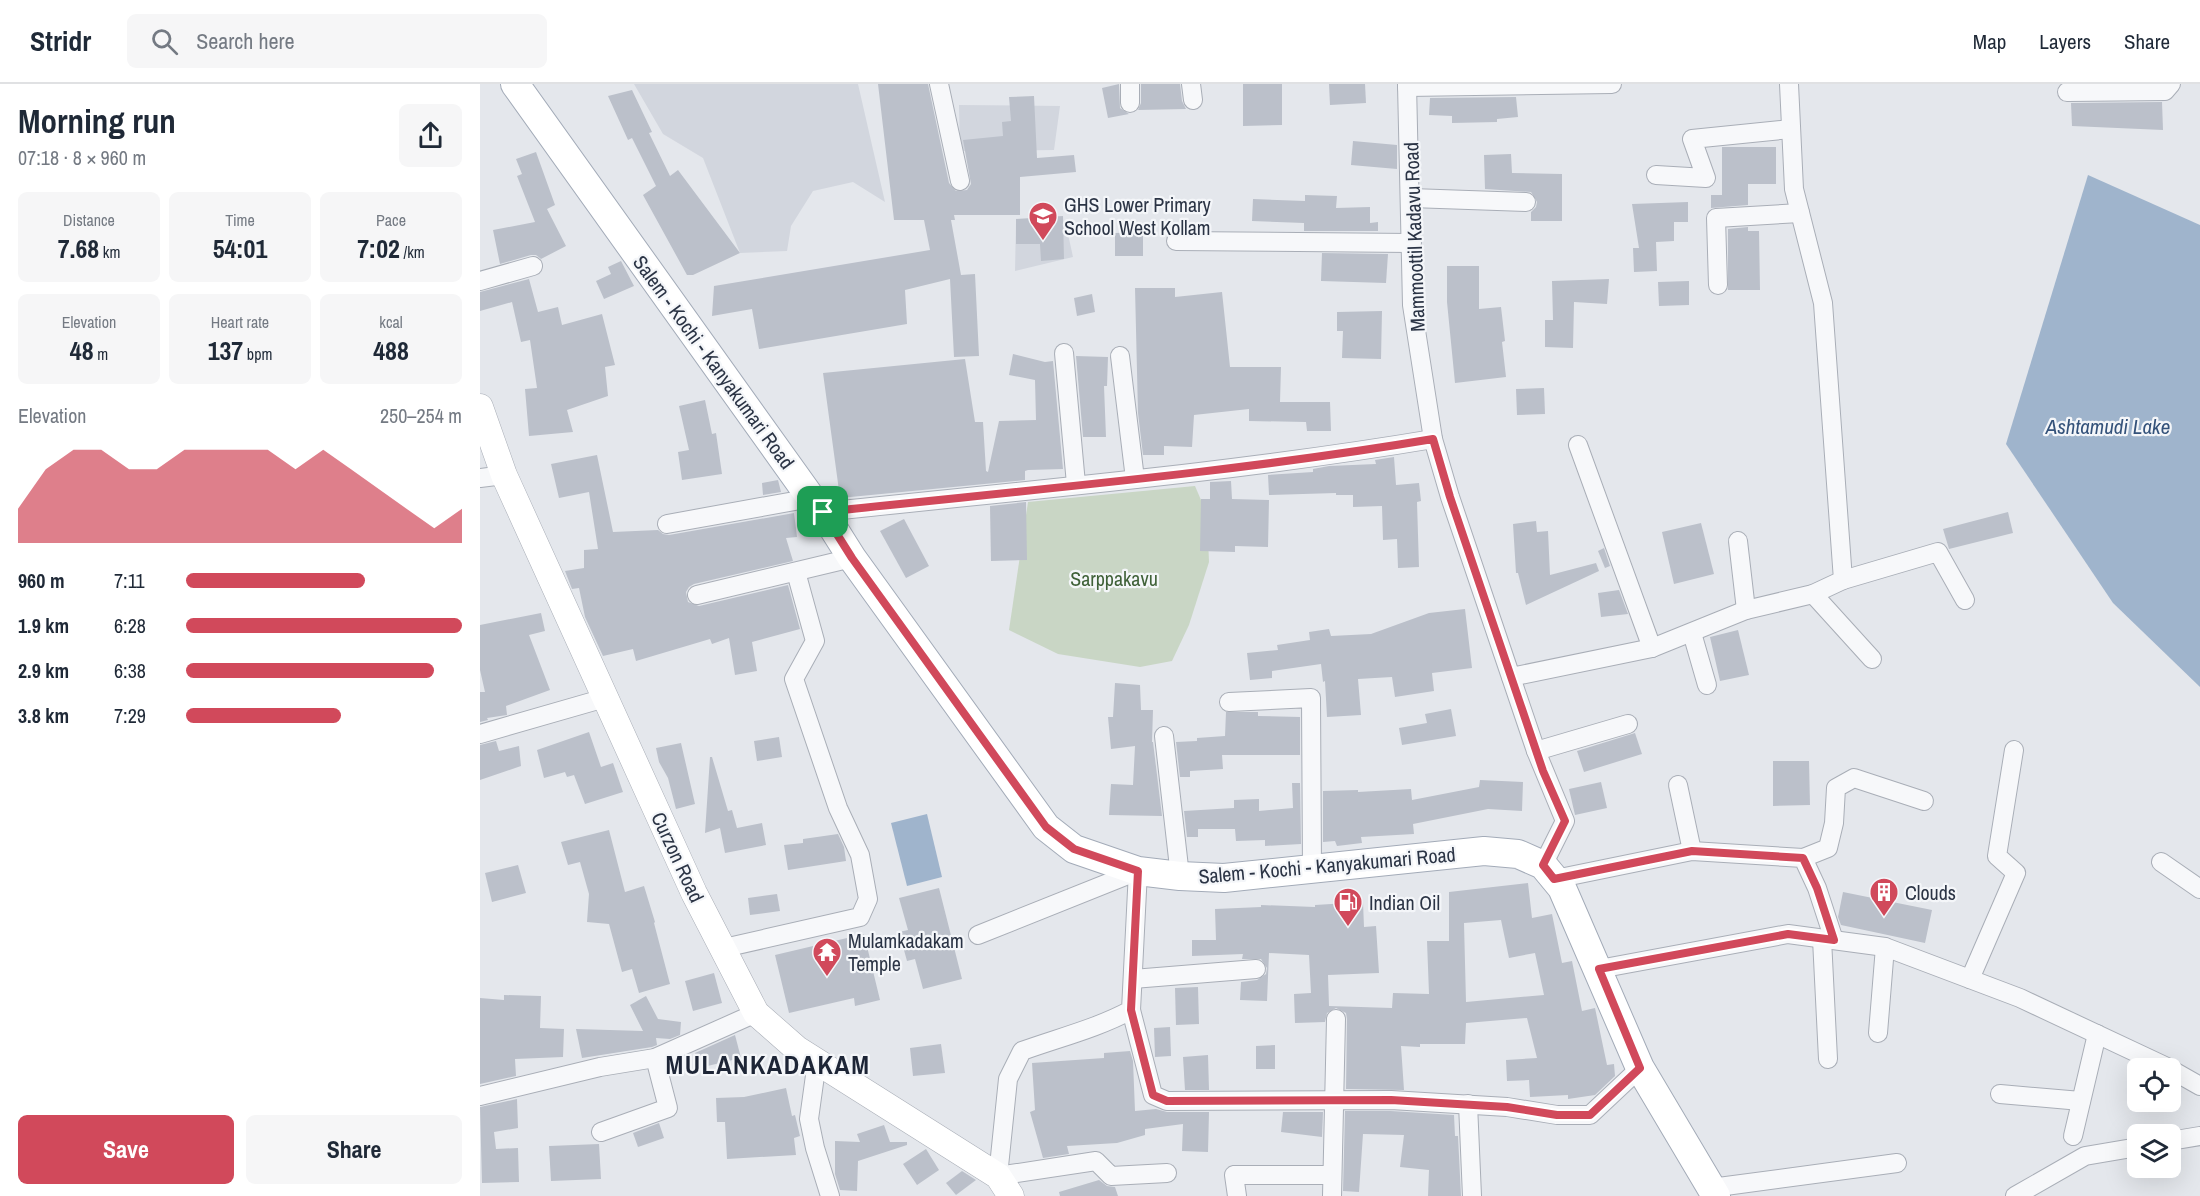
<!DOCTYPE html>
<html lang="en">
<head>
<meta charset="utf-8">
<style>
	:root { --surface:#fff; --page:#f6f6f7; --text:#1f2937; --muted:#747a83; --line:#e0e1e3; --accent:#d1495b }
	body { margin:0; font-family:"Archivo Narrow",sans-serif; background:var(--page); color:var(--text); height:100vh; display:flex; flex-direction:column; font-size:22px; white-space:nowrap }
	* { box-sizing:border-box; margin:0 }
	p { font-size:20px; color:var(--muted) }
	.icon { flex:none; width:33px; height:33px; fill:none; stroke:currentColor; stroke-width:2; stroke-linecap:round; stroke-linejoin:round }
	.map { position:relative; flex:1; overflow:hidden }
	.details { display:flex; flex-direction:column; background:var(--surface); width:480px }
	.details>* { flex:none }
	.controls { position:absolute; left:1647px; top:974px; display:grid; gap:12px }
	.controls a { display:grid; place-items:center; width:54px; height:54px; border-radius:9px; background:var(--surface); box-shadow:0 6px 24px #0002; font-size:30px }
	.pin { position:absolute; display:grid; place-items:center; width:51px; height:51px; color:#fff; margin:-26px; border-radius:12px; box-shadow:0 3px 9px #0006 }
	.round { display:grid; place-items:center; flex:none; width:63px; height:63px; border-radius:9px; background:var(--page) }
	.summary { display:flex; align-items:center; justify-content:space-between; height:102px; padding:0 18px }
	h1 { font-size:33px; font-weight:800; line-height:45px }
	.figures { display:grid; grid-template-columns:repeat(3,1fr); gap:9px; height:102px; padding:6px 18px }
	.figures div { display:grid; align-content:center; border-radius:9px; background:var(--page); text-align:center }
	.figures b { font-size:26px; font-weight:800 }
	.figures small { font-size:16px; font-weight:400 }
	.figures p { font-size:16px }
	.chart { height:168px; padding:12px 18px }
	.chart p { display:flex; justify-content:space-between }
	.chart svg { width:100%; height:108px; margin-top:6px; fill:var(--accent); opacity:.7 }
	.button { display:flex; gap:12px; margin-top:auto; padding:12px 18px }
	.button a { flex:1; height:69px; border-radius:9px; background:var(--accent); color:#fff; font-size:24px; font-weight:800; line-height:69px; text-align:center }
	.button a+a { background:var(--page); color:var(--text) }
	ul { padding:0 18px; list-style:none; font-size:20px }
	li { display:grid; grid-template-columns:96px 72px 1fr; align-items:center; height:45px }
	li i { height:15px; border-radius:8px; background:var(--accent) }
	header { display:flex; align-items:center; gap:36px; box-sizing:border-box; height:84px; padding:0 30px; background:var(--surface); border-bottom:2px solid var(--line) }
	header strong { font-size:28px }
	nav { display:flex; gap:33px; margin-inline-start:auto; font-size:21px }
	.search { width:420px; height:54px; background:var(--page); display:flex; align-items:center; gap:15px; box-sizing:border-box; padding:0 21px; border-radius:9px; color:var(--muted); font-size:22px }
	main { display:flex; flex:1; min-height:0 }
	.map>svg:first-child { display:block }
	.built { fill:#d2d6de }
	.green { fill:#c9d6c5 }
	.water { fill:#9fb4cc }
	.building { fill:#bbc0ca; fill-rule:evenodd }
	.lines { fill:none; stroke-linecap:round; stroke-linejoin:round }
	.street-casing { stroke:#a9aeb7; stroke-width:20 }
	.secondary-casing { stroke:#a9aeb7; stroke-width:27 }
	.primary-casing { stroke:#a3abb8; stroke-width:30 }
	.street { stroke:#f7f8fa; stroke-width:18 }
	.secondary { stroke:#fff; stroke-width:26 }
	.primary { stroke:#fff; stroke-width:28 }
	.route-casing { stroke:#fff; stroke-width:12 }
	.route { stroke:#d1495b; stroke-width:8 }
	.labels { text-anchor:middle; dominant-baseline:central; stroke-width:4.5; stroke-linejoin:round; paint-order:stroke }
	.poi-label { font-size:20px; fill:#2b3445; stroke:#f4f6f9; text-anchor:start }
	.street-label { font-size:20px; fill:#2b3445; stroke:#f4f6f9 }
	.park-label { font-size:20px; fill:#3f6138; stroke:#f4f6f9 }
	.water-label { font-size:21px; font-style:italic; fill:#34527a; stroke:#f4f6f9 }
	.district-label { font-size:26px; font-weight:bold; letter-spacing:1.5px; fill:#1d2536; stroke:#f4f6f9 }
</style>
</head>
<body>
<header>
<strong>Stridr</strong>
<div class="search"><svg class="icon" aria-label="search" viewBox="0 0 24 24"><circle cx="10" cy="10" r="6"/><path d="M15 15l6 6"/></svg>Search here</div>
<nav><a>Map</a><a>Layers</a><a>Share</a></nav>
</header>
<main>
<section class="details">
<div class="summary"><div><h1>Morning run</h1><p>07:18 · 8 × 960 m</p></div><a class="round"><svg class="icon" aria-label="share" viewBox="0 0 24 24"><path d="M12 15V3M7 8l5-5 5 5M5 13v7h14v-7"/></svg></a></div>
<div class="figures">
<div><p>Distance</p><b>7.68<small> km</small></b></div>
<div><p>Time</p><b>54:01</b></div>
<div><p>Pace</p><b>7:02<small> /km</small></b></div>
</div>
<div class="figures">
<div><p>Elevation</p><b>48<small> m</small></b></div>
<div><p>Heart rate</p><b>137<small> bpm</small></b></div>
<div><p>kcal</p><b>488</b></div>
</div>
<div class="chart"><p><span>Elevation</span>250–254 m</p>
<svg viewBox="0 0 160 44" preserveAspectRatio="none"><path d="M0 44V30L10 14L20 6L30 6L40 14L50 14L60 6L70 6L80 6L90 6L100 14L110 6L120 14L130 22L140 30L150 38L160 30V44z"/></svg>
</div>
<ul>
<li><b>960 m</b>7:11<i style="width:65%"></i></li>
<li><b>1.9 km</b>6:28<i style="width:100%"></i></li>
<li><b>2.9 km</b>6:38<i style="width:90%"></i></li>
<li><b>3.8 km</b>7:29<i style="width:56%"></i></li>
</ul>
<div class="button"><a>Save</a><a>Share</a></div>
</section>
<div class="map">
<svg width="1720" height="1112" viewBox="0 0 1720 1112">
	<rect width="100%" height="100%" fill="#e4e7ec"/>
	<!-- built -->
	<g class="built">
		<path d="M154 0H378L405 118 373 98 333 107 311 142 307 167 260 169 223 74 183 50Z"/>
		<path d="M479 21 580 22 574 66 480 67Z"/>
		<path d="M536 139 586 141 593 173 535 187Z"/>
	</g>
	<!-- green -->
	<path class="green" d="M715 402 727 430 729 478 709 541 692 577 660 583 578 570 529 546 548 418Z"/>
	<!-- water -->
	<g class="water">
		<path d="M1608 91 1720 141V603L1633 519 1526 360Z"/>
		<path d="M447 730 462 793 427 802 411 739Z"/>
	</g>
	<!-- building -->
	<g class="building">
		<path d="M398 0H448L469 99 476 107 487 106 491 100 483 56 523 52 522 38 531 37 529 13 554 12 557 74 594 71 596 88 540 93V131H474L475 136H471L481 191 495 190 499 272 474 273 470 195 425 206 427 240 279 265 272 225 232 232 234 202 450 166 444 136H414Z"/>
		<path d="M639 0 640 24 649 30 628 34 622 4Z"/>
		<path d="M661 0H700L702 17 706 25 658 26 661 19Z"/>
		<path d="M763 0H802V41L763 42Z"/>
		<path d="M849 0H885L886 19 850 21Z"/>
		<path d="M152 6 172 48 169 49 190 92 198 86 260 169 213 191H207L163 111 176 102 152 54 148 56 128 12Z"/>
		<path d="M1036 13 1038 33 1017 35V38L972 39V32L949 31 950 14Z"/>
		<path d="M1682 18 1683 46 1592 42 1591 19Z"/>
		<path d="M873 57 917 61V85L871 81Z"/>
		<path d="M1242 63H1296V100H1268V121L1231 124V111H1242Z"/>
		<path d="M56 68 75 121 67 125 86 162 61 175 56 171H51L20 180 13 146 55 138 37 92 42 90 36 75Z"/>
		<path d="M1031 70 1032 89 1082 90V137H1051V128L1056 123 1057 118 1051 108 1005 105 1004 71Z"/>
		<path d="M825 111 857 112 856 124 890 123V139L898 138V147H824V139L772 137 773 115 825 117Z"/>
		<path d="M1208 118V138H1194V157L1176 158 1177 187 1154 188 1153 164H1159L1152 120Z"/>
		<path d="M583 132 584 175 561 177 560 160H536V135Z"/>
		<path d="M1268 143V147H1279L1280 206H1248V145Z"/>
		<path d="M663 148V172H635V149Z"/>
		<path d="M842 169 908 170 906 199 841 197Z"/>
		<path d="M141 177 154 202 124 215 116 197 131 190 128 183Z"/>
		<path d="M967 182H999V225L1021 223 1025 257 1022 258 1026 293 975 299 967 218Z"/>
		<path d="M49 195 58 228 78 223 82 241 122 230 135 281 125 283 128 312 87 326 93 348 49 352 45 305 57 304 50 256 41 258 32 218 0 227V208Z"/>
		<path d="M1129 195 1127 220 1094 218 1093 264 1065 263V236H1073L1072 197Z"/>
		<path d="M1209 197V221L1179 222 1178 198Z"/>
		<path d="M655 204H695V213L742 208 750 283H801L800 318H850L851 347H827L826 338 769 337V325L714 331 712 363 684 362V371H663L658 329Z"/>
		<path d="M612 210 615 228 597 232 594 214Z"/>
		<path d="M902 227 901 275 862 274 863 247H857V228Z"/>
		<path d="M533 270 565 278 573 277 583 385 548 386 545 387V396L360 414 343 289 485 275 495 338H503L506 387 508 388 519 337 556 336 555 296 529 291Z"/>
		<path d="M596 272 628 273 627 302H624L626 353H603Z"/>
		<path d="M1064 304 1065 330 1037 331 1036 305Z"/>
		<path d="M225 316 232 350 236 349 242 390 202 396 198 368 209 366 199 322Z"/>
		<path d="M117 371 133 448 178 446 183 450 189 451 314 429 317 453 306 454 313 477 214 500 209 503 206 508 208 518 219 522 308 501 320 545 272 558 277 587 255 591 249 554 232 560 230 555 156 577 153 565 123 572 105 533 99 504 92 505 85 487 104 484V466L118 465 109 408 79 414 71 380Z"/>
		<path d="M914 373 916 401 939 399 941 417 937 418 939 483 918 484 917 455 903 456 902 422 873 423V411H856V409L789 411 788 391 833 388V385L849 382 896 380 895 376Z"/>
		<path d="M298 396 301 408 283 411 282 399Z"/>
		<path d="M751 397 752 415 789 416 788 463 755 462V468L720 467 721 415H730V398Z"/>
		<path d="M546 418 547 476 511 477 510 422Z"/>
		<path d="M1528 428 1533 449 1469 465 1463 445Z"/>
		<path d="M424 435 449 482 426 494 400 447Z"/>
		<path d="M1056 437 1057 448 1068 447 1070 491 1116 479 1119 487 1046 521 1038 489H1036L1033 440Z"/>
		<path d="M1221 439 1234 490 1194 500 1182 448Z"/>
		<path d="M1124 464 1130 482 1125 484 1118 467Z"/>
		<path d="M1139 506 1148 530 1121 533 1118 509Z"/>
		<path d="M985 525 992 584 952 589 954 607 915 613 912 593 878 595 881 631 847 633 845 597 843 598 841 580 792 587V594L770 596 767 569 798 566 797 561 830 556 829 548 849 545 851 552 891 550 949 529Z"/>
		<path d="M61 529 65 547 49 551 70 606 26 622 27 631 7 634 8 636 0 638V608H5L0 586V541Z"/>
		<path d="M1258 546 1269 591 1240 597 1230 553Z"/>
		<path d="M635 599 660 601 661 626H673L672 658H673L682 732 629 731 631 700 653 701 655 662 631 665 628 633H633Z"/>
		<path d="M971 625 976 652 922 661 919 644 947 639 945 630Z"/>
		<path d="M746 628H778V632L820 633V671H742L743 685 710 687V693H700L696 658 717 657V654L745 652Z"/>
		<path d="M109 648 121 683 133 679 143 708 105 720 94 691 87 693 85 688 64 694 57 666Z"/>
		<path d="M1155 649 1162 670 1104 688 1097 667Z"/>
		<path d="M299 653 302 673 277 677 274 657Z"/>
		<path d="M16 657 19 667 39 662 41 682 0 696V661Z"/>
		<path d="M201 659 215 720 196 725 188 694 179 678 176 664Z"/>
		<path d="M230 673H232L248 727 252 726 257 744 282 739 286 761 245 769 240 744 225 749Z"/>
		<path d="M1293 677H1329L1330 721 1293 722Z"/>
		<path d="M1000 696 1043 698 1042 727 1008 725 933 740 934 750 881 753 882 759 857 762 855 757 843 758V707L878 706V708L931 705 932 716 999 703Z"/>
		<path d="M1121 698 1127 724 1095 731 1089 705Z"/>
		<path d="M812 699H820L821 760 785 762V756L756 757 755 745H718V753H707L704 727 754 724V716L779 715V727L813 724Z"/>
		<path d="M129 746 145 808 164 802 175 838 174 839 190 900 159 909 152 885 142 888 129 840 107 838 109 810 100 778 88 781 81 758Z"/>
		<path d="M358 750 364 763 366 777 308 786 304 761 323 759V755Z"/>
		<path d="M38 781 46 809 12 818 5 789Z"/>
		<path d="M1048 799 1052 834 1072 830 1082 879 1092 877 1102 927 1115 924 1127 981 1134 980 1135 992 1115 1011 1088 1015V1011L1050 1013 1049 996 1027 997 1026 976 1057 974 1047 934 986 939 985 960H940V963L921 962 924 1006 866 1005 867 935 866 929 856 924 847 929 845 938 815 939 814 910 831 909 829 871 789 869 787 917 760 916 761 898 777 896 786 890 787 884 781 875H762L763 870 712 872V856H736L735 825 781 823V821L835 823V821L883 818 884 843 896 842 899 889 848 891 849 922 912 924 913 909 949 910 947 857H969V808ZM1021 836 1029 874 1055 869 1064 911 986 918 984 839Z"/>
		<path d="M459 804 482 895 443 905 435 875 427 877 419 848 428 846 419 814Z"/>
		<path d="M1363 808 1452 826 1445 859 1361 841 1358 833Z"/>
		<path d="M297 810 300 827 270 831 268 814Z"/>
		<path d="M384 850 400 916 375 922 374 914 309 929 295 871Z"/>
		<path d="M234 889 242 919 213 927 205 897Z"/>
		<path d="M718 903 719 940 696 941 695 904Z"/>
		<path d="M24 911 61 912 60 944 84 945 83 973 35 975 36 992 0 1000V914L24 916Z"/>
		<path d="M166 912 178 935 201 938 200 951 190 955 176 954 177 961 172 963 102 974 96 945 163 947 150 921Z"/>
		<path d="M690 943 691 972 675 973 674 944Z"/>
		<path d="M255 951 261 974 219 984 215 969Z"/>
		<path d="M461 960 465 989 433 992 430 964Z"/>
		<path d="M795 961V985H776V962Z"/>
		<path d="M650 967 653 977 655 1027 676 1025 687 1028H729L728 1068 702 1067 703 1040 665 1045V1051L637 1059 587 1062 589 1070 563 1074 550 1028 555 1026 552 979 624 974V969Z"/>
		<path d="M728 971 729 1006H705L703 973Z"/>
		<path d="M306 1004 312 1032 315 1031 320 1052 314 1054 316 1071 247 1075 245 1038H237L236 1014 264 1013Z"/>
		<path d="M37 1015 38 1044 14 1048 16 1065 38 1064 39 1098 2 1099 0 1023Z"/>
		<path d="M865 1027H911L974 1031 975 1052H978L981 1112H948L949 1086 920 1083 924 1051 883 1050 879 1108 863 1107Z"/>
		<path d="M803 1028H843L842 1053 801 1048Z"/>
		<path d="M179 1039 184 1054 158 1063 153 1049Z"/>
		<path d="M404 1041 410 1058H427V1061L378 1077 377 1107 360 1106 355 1090V1057L380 1058 377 1050Z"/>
		<path d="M119 1060 121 1095 71 1097 69 1062Z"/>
		<path d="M446 1065 459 1086 437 1101 423 1080Z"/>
		<path d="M482 1087 496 1096 476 1111 466 1099Z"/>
		<path d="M619 1096 627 1102 635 1103 638 1112H580L579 1108Z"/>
	</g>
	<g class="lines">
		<!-- street casing -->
		<g class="street-casing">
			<g id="street">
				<path d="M459 0 480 97"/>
				<path d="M711 0 713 16"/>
				<path d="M927 0 932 221 953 355 970 413 1056 667 1085 737 1063 781"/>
				<path d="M927 3 1132 0"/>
				<path d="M1587 8 1685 7 1691 0"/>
				<path d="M650 19V0"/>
				<path d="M1176 91 1226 94 1212 55 1311 45"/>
				<path d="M931 114 1046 118"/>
				<path d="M696 157 932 159"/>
				<path d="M0 197 53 182"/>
				<path d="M1238 201 1236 134 1320 129"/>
				<path d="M584 269 596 400"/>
				<path d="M640 272 655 395"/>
				<path d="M1098 361 1172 564"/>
				<path d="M0 394 24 391"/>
				<path d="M343 428C547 406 751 389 953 355"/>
				<path d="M187 440 331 414"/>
				<path d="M1258 457 1266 526"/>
				<path d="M1363 496 1458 468 1485 516"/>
				<path d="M1333 510 1392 575"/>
				<path d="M217 511 372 474"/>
				<path d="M1212 549 1227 601"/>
				<path d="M1031 593 1172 564 1266 526 1333 510 1363 496 1343 219 1314 105 1309 0"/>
				<path d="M749 618 831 614 832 785"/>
				<path d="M0 650 125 614"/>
				<path d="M684 652 700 792"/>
				<path d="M1056 667 1148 640"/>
				<path d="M1198 701 1212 767"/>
				<path d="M1323 774 1348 764 1354 739 1356 704 1374 694 1444 717"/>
				<path d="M1681 778 1720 805"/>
				<path d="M1075 795 1212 767 1323 774 1337 804 1354 856"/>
				<path d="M498 851 658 787 651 926C618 944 578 954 542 967L528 995 518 1092 616 1077 631 1092 687 1089"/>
				<path d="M1342 855 1348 975"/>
				<path d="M244 864 380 833 388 815 380 771 358 724 314 595 335 557 316 488"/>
				<path d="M1119 885 1308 850 1405 863 1540 914 1689 984"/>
				<path d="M653 895 776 885"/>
				<path d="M1490 895 1536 789 1517 772 1534 666"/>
				<path d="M651 926 673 1011 687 1017 911 1016 1027 1023 1077 1031H1110L1160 984"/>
				<path d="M1398 949 1405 863"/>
				<path d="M337 977 329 1035 335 1064 350 1112"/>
				<path d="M1690 985 1720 1002"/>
				<path d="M1520 1010 1601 1017"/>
				<path d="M0 1012 120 983 175 974 276 929"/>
				<path d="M988 1020 992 1112"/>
				<path d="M121 1048 188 1024 175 974"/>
				<path d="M1593 1052 1617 950"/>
				<path d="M1690 1057 1720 1052"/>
				<path d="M1231 1104 1417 1079"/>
				<path d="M757 1112 754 1091H852"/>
				<path d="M852 1112 856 935"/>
				<path d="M1535 1112 1605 1072 1658 1063"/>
			</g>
		</g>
		<!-- secondary casing -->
		<g class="secondary-casing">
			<path id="secondary" d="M0 323 24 391 214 809 276 929 317 965 518 1092 531 1112"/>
		</g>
		<!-- primary casing -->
		<g class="primary-casing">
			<path id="primary" d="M35 0 331 414 343 428 372 474 566 743 594 765 658 787 700 792 744 794 1004 767 1038 770 1063 781 1082 804 1160 984 1236 1112"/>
		</g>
		<!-- street -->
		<use href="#street" class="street"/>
		<!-- secondary -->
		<use href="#secondary" class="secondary"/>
		<!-- primary -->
		<use href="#primary" class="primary"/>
	</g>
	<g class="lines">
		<!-- route casing -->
		<g class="route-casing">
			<path id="route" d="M953 355 970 413 1063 687 1085 737 1063 781 1074 795 1212 767 1323 774 1337 804 1354 856 1308 850 1119 885 1160 984 1110 1031H1077L1027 1023 911 1016 687 1017 673 1011 651 926 658 787 594 765 566 743 372 474 343 428C547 406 751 389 953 355Z"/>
		</g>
		<!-- route -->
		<use href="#route" class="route"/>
	</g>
	<!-- icons -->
	<defs>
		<g id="school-pin" transform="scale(1.5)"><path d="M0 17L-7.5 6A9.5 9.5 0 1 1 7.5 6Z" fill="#d1495b" stroke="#f4f6f9"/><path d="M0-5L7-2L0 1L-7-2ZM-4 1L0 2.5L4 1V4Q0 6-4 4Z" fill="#fff"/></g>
		<g id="building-pin" transform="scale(1.5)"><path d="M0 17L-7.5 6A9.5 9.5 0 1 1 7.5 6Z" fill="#d1495b" stroke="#f4f6f9"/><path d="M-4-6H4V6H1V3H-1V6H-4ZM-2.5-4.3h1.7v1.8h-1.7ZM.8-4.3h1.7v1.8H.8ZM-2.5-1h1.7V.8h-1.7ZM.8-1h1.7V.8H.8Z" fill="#fff"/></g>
		<g id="fuel-pin" transform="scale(1.5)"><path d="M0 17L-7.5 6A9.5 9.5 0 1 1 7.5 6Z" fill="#d1495b" stroke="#f4f6f9"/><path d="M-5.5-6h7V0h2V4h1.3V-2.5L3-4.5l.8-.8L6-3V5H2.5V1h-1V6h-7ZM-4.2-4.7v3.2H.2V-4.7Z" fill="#fff"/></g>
		<g id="temple-pin" transform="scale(1.5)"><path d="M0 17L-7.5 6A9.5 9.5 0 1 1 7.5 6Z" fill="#d1495b" stroke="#f4f6f9"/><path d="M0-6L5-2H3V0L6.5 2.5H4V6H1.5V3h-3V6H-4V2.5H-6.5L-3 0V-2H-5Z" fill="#fff"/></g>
	</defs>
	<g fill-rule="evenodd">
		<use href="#school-pin" x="563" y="132"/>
		<use href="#building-pin" x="1404" y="808"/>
		<use href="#fuel-pin" x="868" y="818"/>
		<use href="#temple-pin" x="347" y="868"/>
	</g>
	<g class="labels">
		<!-- poi labels -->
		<g class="poi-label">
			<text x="584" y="120">GHS Lower Primary<tspan x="584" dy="23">School West Kollam</tspan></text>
			<text x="1425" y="808">Clouds</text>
			<text x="889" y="818">Indian Oil</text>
			<text x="368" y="856">Mulamkadakam<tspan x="368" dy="23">Temple</tspan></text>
		</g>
		<!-- street labels -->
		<g class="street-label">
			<text transform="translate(934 153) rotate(-92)">Mammoottil Kadavu Road</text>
			<text transform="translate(234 278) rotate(54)">Salem - Kochi - Kanyakumari Road</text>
			<text transform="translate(198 773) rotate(65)">Curzon Road</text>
			<text transform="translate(847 781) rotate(-5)">Salem - Kochi - Kanyakumari Road</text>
		</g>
		<!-- park labels -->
		<g class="park-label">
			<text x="634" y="494">Sarppakavu</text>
		</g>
		<!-- water labels -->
		<g class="water-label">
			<text x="1628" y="342">Ashtamudi Lake</text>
		</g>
		<!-- district labels -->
		<g class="district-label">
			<text x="288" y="980">MULANKADAKAM</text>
		</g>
	</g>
</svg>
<div class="controls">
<a><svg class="icon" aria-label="locate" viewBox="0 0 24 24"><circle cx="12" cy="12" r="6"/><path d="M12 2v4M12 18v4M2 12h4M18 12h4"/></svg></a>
<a><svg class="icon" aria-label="layers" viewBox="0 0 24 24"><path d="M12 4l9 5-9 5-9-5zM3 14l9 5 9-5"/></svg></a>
</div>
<div class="pin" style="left:343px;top:428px;background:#1e9e55"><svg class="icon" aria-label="arrive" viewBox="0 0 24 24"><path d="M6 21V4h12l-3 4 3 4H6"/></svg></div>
</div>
</main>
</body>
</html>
